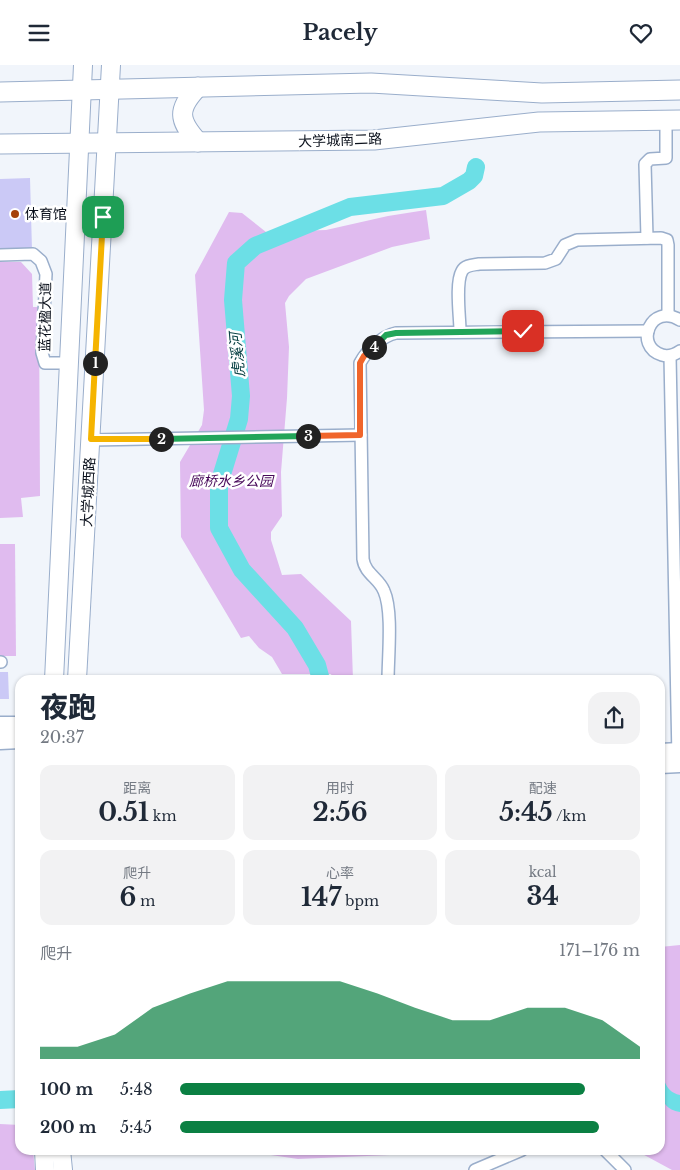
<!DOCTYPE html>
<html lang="zh">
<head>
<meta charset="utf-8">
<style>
	:root { --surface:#fff; --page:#f2f2f3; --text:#1f2937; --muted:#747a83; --accent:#0b8043 }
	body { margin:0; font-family:"Libre Baskerville","Noto Sans SC",serif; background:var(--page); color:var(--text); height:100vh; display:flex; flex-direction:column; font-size:19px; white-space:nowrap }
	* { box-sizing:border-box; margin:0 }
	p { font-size:16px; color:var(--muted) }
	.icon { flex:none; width:28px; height:28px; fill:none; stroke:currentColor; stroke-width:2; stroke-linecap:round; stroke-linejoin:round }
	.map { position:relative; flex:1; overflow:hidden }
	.side { position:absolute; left:15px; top:610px; width:650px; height:480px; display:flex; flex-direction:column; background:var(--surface); border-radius:15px; box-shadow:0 1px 4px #0004 }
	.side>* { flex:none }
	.pin { position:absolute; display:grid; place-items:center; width:42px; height:42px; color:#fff; margin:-21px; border-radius:10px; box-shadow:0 2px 8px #0006 }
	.km { position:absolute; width:25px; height:25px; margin:-12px; border-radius:50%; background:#222; color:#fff; font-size:14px; line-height:25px; text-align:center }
	.round { display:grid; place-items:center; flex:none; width:52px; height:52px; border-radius:15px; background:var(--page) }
	.headline { display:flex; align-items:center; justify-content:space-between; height:85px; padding:0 25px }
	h1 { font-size:28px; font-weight:800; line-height:38px }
	.figures { display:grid; grid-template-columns:repeat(3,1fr); gap:8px; height:85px; padding:5px 25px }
	.figures div { display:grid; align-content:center; border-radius:12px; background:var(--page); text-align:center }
	.figures b { font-size:25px; font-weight:800 }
	.figures small { font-size:14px; font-weight:400 }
	.figures p { font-size:14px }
	.chart { height:140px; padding:10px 25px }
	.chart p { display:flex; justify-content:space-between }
	.chart svg { width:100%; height:90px; margin-top:5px; fill:var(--accent); opacity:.7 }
	ul { padding:0 25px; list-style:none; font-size:16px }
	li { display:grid; grid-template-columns:80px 60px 1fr; align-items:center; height:38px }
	li i { height:12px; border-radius:6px; background:var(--accent) }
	header { display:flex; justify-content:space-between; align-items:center; height:65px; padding:0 25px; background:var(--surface); font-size:22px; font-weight:800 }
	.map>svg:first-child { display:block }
	.green { fill:#e0bbef }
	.water { fill:#6cdfe6 }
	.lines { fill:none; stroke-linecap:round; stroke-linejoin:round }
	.river { stroke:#6cdfe6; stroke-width:18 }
	.building { fill:#cbc9f6 }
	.minor-casing { stroke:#9aaecb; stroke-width:14 }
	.secondary-casing { stroke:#9aaecb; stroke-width:19 }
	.primary-casing { stroke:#9aaecb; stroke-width:20 }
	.trunk-casing { stroke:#9aaecb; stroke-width:21 }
	.minor { stroke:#fff; stroke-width:11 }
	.secondary { stroke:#fff; stroke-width:16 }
	.primary { stroke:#fff; stroke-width:18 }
	.trunk { stroke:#fff; stroke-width:19 }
	.split-1-casing { stroke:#fff; stroke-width:10 }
	.split-2-casing { stroke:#fff; stroke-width:10 }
	.split-3-casing { stroke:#fff; stroke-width:10 }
	.split-4-casing { stroke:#fff; stroke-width:10 }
	.split-5-casing { stroke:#fff; stroke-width:10 }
	.split-1 { stroke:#f5b400; stroke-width:6 }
	.split-2 { stroke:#f5b400; stroke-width:6 }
	.split-3 { stroke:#22a559; stroke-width:6 }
	.split-4 { stroke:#f0652b; stroke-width:6 }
	.split-5 { stroke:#22a559; stroke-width:6 }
	.poi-dot { fill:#a54108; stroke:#fff; stroke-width:2 }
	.labels { text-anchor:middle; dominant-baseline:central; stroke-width:5; stroke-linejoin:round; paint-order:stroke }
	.street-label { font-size:14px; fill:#0a101b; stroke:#fff }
	.poi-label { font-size:14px; fill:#0a101b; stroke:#fff; text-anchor:start }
	.park-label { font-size:14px; font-style:italic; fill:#480a5a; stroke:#fff }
	.water-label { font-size:15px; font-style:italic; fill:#094144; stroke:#fff }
</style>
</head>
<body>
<header><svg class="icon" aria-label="menu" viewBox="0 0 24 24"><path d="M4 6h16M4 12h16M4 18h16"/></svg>Pacely<svg class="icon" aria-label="heart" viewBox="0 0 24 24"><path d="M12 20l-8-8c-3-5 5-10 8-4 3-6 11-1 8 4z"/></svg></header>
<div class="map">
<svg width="680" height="1105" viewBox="0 0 680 1105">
	<rect width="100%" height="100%" fill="#f1f5fb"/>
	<!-- green -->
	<g class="green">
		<path d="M426 145 430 174 392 182 306 214 289 231 285 238 289 282 287 333 281 407 282 451 271 467V475L282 510 301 509 351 556 353 615H333L331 609H282L272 592 259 583 249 571 241 573 181 472 180 397 202 360 204 345 195 210 229 147 242 148 266 167 326 165 388 151Z"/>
		<path d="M0 197H21L32 209 33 242H39L40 431 21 433 23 452 0 453Z"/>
		<path d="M0 479H15L16 591H0Z"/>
		<path d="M680 880V1105H672L635 1085H660V882Z"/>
		<path d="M0 1059 20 1060V1085H33L35 1105H0Z"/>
		<path d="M238 1085H397L390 1090 298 1094Z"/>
	</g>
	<!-- water -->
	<path class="water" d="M660 993C662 1007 663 1027 680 1030V1047C654 1044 660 1012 660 993Z"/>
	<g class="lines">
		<!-- river -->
		<g class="river">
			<path d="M321 615 317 600 295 563 242 505 219 463V419L239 354 241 331 233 235 236 198 255 181 350 142 443 131 469 116 474 111 476 102"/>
			<path d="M0 1035 20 1034"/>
		</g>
	</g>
	<!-- building -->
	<g class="building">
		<path d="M30 113 32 185 0 186V114Z"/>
		<path d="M0 607H8L9 634H0Z"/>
	</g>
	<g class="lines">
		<!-- minor casing -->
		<g class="minor-casing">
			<g id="minor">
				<path d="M647 173 645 99 650 94 666 93V55"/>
				<path d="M0 190 33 189 41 196 46 209 42 288 45 298H69"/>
				<path d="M680 255C651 237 633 281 662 290 668 292 674 290 680 286"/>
				<path d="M460 266C460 252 455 218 462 206 465 200 473 200 479 199L545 198 556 194 565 180 577 175 661 173 667 175 668 180V250"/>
				<path d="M670 291 678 693"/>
				<path d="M91 375 361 370"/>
				<path d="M0 597H1"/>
				<path d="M388 615C388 592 393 546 384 526 379 513 365 509 363 494L360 298C367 285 382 271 396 268L648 266"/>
				<path d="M605 1085 625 1105"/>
				<path d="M475 1105 522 1085"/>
			</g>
		</g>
		<!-- secondary casing -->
		<g class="secondary-casing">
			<g id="secondary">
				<path d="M0 660H20"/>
				<path d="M0 676 20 675"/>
				<path d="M660 687 680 686"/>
				<path d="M660 700 680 699"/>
			</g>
		</g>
		<!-- primary casing -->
		<g class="primary-casing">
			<g id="primary">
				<path d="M54 615 83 0"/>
				<path d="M77 615 111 0"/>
				<path d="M44 1085 45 1105"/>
				<path d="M61 1085 63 1105"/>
			</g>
		</g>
		<!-- trunk casing -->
		<g class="trunk-casing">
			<g id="trunk">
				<path d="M198 22C177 44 178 55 198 77"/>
				<path d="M0 27 371 18 542 28 680 25"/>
				<path d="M0 79 374 75 539 57 680 55"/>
			</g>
		</g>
		<!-- minor -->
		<use href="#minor" class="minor"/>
		<!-- secondary -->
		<use href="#secondary" class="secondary"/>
		<!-- primary -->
		<use href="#primary" class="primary"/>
		<!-- trunk -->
		<use href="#trunk" class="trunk"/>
	</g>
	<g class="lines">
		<!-- split-1 casing -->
		<g class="split-1-casing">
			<path id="split-1" d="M95 298 103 152"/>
		</g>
		<!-- split-2 casing -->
		<g class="split-2-casing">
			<path id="split-2" d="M95 298 91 374H161"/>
		</g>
		<!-- split-3 casing -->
		<g class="split-3-casing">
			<path id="split-3" d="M161 374 308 371"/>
		</g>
		<!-- split-4 casing -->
		<g class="split-4-casing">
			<path id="split-4" d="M308 371 360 370V298L364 291 374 282"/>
		</g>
		<!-- split-5 casing -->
		<g class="split-5-casing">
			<path id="split-5" d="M374 282 386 270 396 268 523 266"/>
		</g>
		<!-- split-1 -->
		<use href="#split-1" class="split-1"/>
		<!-- split-2 -->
		<use href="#split-2" class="split-2"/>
		<!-- split-3 -->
		<use href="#split-3" class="split-3"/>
		<!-- split-4 -->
		<use href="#split-4" class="split-4"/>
		<!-- split-5 -->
		<use href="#split-5" class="split-5"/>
	</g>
	<!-- markers -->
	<circle class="poi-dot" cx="15" cy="149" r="5"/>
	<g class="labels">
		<!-- street labels -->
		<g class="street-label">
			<text transform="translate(340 75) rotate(-2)">大学城南二路</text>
			<text transform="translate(45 252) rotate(-89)">蓝花楹大道</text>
			<text transform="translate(88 427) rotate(-87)">大学城西路</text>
		</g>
		<!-- poi labels -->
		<g class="poi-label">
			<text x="25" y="149">体育馆</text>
		</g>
		<!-- park labels -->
		<g class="park-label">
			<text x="231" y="416">廊桥水乡公园</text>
		</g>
		<!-- water labels -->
		<g class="water-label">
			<text transform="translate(237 290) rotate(-95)">虎溪河</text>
		</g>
	</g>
</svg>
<div class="pin" style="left:103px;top:152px;background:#1e9e55"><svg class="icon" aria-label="arrive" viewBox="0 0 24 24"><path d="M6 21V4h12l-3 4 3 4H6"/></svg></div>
<div class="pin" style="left:523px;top:266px;background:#d93025"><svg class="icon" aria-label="check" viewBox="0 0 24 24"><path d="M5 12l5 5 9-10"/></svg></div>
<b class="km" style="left:95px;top:298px">1</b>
<b class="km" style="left:161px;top:374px">2</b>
<b class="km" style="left:308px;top:371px">3</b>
<b class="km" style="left:374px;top:282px">4</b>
<section class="side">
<div class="headline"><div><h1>夜跑</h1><p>20:37</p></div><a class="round"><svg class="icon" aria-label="share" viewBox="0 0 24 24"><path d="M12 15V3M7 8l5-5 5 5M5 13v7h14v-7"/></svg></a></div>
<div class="figures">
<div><p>距离</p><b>0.51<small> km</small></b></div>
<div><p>用时</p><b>2:56</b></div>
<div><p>配速</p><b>5:45<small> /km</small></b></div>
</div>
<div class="figures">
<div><p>爬升</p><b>6<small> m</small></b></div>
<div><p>心率</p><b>147<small> bpm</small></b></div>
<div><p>kcal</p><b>34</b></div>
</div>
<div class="chart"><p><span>爬升</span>171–176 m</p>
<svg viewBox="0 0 160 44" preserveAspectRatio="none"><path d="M0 44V38L10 38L20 32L30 19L40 12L50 6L60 6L70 6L80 6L90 12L100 19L110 25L120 25L130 19L140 19L150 25L160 38V44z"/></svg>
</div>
<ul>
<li><b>100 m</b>5:48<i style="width:88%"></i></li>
<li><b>200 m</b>5:45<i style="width:91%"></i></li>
</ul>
</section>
</div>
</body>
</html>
